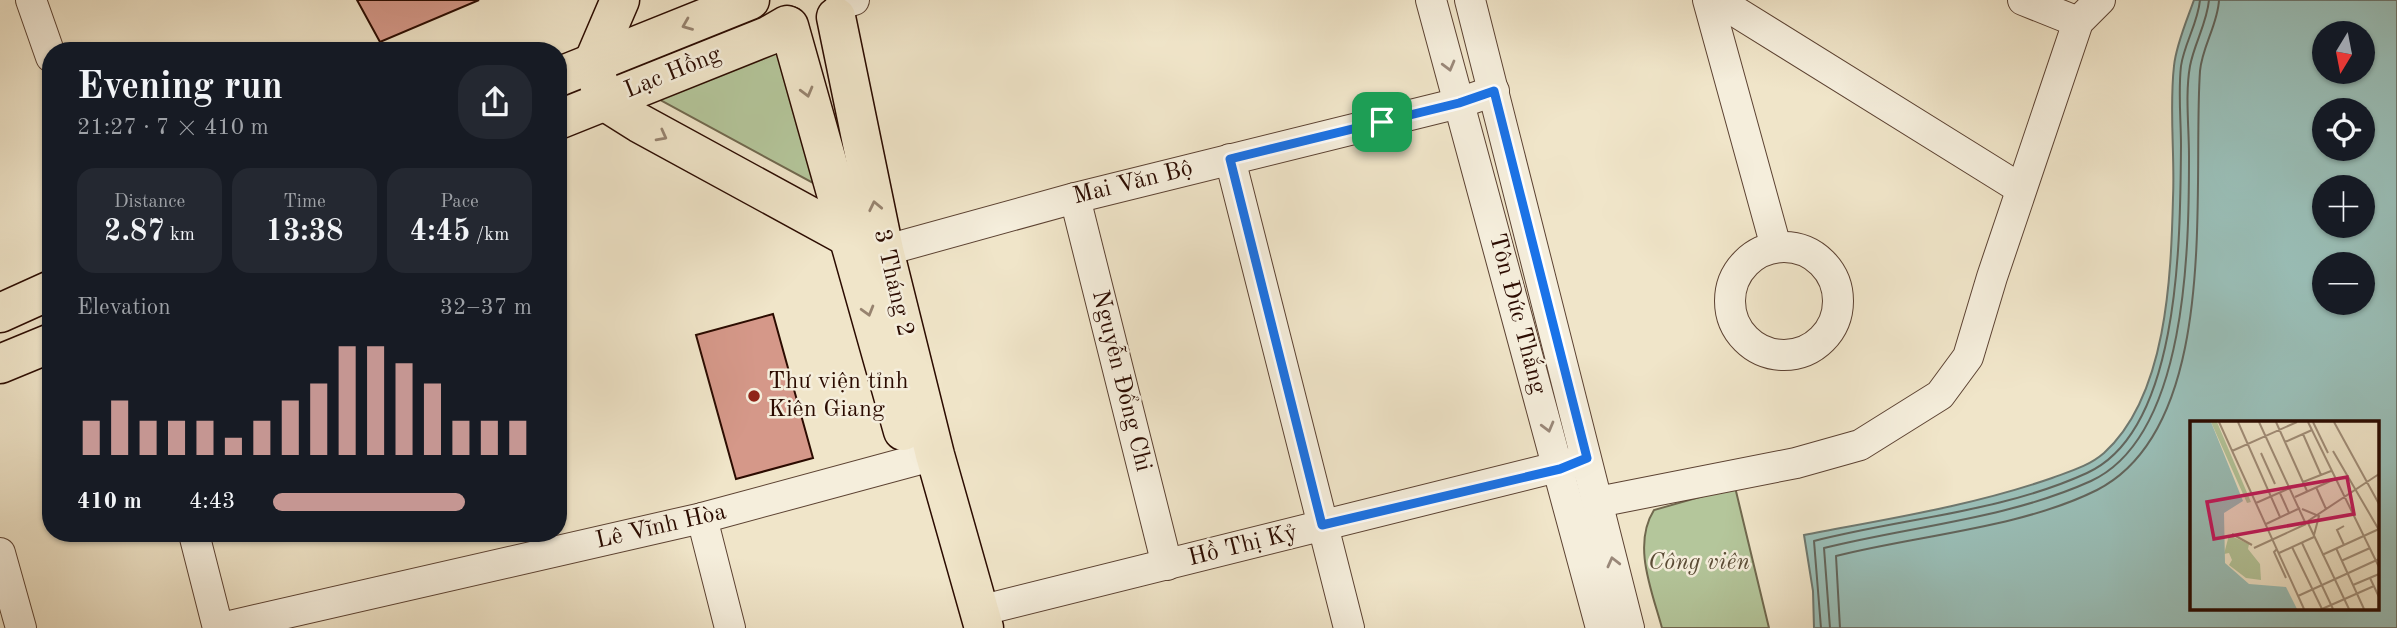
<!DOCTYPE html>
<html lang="en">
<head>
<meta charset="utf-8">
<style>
	:root { --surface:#171b24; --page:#242831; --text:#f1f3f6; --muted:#9ea1a6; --accent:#c59692 }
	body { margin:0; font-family:"Old Standard TT",serif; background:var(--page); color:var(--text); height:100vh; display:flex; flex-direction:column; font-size:26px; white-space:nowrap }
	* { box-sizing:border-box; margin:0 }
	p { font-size:23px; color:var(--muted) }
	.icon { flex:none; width:38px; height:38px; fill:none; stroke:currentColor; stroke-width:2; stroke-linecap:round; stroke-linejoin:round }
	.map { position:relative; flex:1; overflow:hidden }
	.side { position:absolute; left:42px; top:42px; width:525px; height:500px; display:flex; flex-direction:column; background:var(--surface); border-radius:28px; box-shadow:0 2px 5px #0004 }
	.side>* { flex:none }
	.needle { width:46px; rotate:190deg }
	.tools { position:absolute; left:2312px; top:21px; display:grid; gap:14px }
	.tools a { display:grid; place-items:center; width:63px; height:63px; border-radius:50%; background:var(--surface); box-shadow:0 2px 5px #0004; font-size:35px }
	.pin { position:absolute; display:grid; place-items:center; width:60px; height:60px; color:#fff; margin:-30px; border-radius:14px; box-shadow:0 4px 10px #0006 }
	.round { display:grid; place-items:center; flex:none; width:74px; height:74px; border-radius:28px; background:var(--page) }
	.headline { display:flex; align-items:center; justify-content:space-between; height:119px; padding:0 35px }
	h1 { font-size:38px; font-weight:700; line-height:52px }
	.metrics { display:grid; grid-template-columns:repeat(3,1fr); gap:10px; height:119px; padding:7px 35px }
	.metrics div { display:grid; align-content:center; border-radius:18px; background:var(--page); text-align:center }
	.metrics b { font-size:30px; font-weight:700 }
	.metrics small { font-size:19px; font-weight:400 }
	.metrics p { font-size:19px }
	.chart { height:196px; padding:14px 35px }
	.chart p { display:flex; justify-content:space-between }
	.chart svg { width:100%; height:126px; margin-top:7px; stroke:var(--accent); stroke-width:6 }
	ul { padding:0 35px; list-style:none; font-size:23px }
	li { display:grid; grid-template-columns:112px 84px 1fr; align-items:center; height:52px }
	li i { height:18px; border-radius:9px; background:var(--accent) }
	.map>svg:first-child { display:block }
	.green { fill:#b4c69b; stroke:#70684e; stroke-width:2 }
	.water { fill:#9abfb8; stroke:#6e776e; stroke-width:2; fill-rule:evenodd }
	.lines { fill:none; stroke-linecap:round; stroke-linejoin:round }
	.shore { stroke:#62655c; stroke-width:2 }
	.building { fill:#d59889; stroke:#2b0b00; stroke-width:2 }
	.minor-casing { stroke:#5c4232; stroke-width:32 }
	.major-casing { stroke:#2b0b00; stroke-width:41 }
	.minor { stroke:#f5eedc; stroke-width:30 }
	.major { stroke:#f0e5c9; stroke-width:38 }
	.oneway { stroke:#97836f }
	.oneway2 { stroke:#9a8879 }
	.route-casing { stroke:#fff; stroke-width:14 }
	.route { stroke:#1a73e8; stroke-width:9 }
	.poi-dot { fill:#8f2418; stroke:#f5eedc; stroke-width:2.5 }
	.labels { text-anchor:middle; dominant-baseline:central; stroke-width:5; stroke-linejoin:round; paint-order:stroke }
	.street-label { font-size:24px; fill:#2b0b00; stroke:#f5eedc }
	.poi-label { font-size:24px; fill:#2b0b00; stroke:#f5eedc; text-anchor:start }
	.park-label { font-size:24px; font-style:italic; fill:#5b4c36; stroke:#f5eedc }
	.inset-road { fill:none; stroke:#a18e79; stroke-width:2 }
	.view { fill:#c2185b; fill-opacity:0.15; stroke:#c2185b; stroke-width:3.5 }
	.inset-edge { fill:none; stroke:#2b0b00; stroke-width:3.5 }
</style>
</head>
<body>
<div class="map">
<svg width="2397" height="628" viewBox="0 0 2397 628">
	<rect width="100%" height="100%" fill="#f0e5c9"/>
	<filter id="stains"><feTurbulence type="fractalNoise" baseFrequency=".00286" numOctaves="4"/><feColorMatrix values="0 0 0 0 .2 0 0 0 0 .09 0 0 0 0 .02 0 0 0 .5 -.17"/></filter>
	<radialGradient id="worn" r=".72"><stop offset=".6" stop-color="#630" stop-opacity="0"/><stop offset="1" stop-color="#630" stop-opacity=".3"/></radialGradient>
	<!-- green -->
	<g class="green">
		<path d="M784 39 826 190 649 94Z"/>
		<path d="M1735 487 1769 628H1662C1652 591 1632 545 1654 510Z"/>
	</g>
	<!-- water -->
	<path class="water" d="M2194 0H2397V628H1814L1813 591 1804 535C1887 519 1972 506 2052 478 2071 471 2089 466 2104 453 2167 396 2171 277 2173 198 2175 155 2169 109 2174 66 2176 45 2187 20 2194 0ZM2324 33H2362V72H2324ZM2324 110H2362V149H2324ZM2324 187H2362V226H2324ZM2324 264H2362V303H2324ZM2192 423H2378V609H2192Z"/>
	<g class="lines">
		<!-- shore -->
		<g class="shore">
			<path d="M1821 628 1814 541C1904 518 2002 512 2087 473 2182 430 2180 234 2181 146 2181 120 2178 92 2181 66 2184 44 2198 23 2200 0"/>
			<path d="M1830 628 1824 548C1912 526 2007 519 2091 481 2188 436 2189 246 2189 156 2189 127 2185 94 2190 66 2194 44 2207 23 2209 0"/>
			<path d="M1840 628 1836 556C1919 535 2021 528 2097 490 2222 426 2192 186 2200 71 2202 47 2218 24 2219 0"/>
		</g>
	</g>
	<!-- building -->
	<g class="building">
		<path d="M357 0H479L380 42Z"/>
		<path d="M773 314 813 458 736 479 696 335Z"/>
	</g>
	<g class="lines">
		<!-- minor casing -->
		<g class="minor-casing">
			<g id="minor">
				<path d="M31 0 51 57"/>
				<path d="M1431 0 1601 628"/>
				<path d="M1470 0 1629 628"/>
				<path d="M1708 0 1776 247"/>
				<path d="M1717 0 2021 189"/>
				<path d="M2023 0 2078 22"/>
				<path d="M841 4 854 0"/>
				<path d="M1230 159 1349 628"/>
				<path d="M1075 198 1167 565"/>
				<circle cx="1784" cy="301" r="54"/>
				<path d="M865 256 1075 198 1459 103 1494 91"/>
				<path d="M1598 502 1796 463 1860 445 1940 395 1968 357 1992 277 2078 22 2100 0"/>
				<path d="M702 518 730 628"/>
				<path d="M194 534 218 628"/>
				<path d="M0 553 21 628"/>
				<path d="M979 611 1577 462"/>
				<path d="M221 628 702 518 935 455"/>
			</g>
		</g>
		<!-- major casing -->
		<g class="major-casing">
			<g id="major">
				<path d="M620 0 593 63 604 101 639 123 846 236"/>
				<path d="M836 17 884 250 935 455 984 628"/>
				<path d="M789 26 903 431"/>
				<path d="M558 77 750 0"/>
				<path d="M558 120 768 36 787 25"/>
				<path d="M0 313 51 290"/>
				<path d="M0 364 51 343"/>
			</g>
		</g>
		<!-- minor -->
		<use href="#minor" class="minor"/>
		<!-- major -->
		<use href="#major" class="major"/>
	</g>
	<!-- one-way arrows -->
	<defs><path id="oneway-chevron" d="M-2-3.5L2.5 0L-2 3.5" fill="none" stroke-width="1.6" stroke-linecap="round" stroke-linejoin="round" transform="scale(1.75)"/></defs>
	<g class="oneway">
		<use href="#oneway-chevron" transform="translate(687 25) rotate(158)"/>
		<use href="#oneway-chevron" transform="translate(807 92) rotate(75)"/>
		<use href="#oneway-chevron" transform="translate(662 136) rotate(28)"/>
		<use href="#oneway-chevron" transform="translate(875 206) rotate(-102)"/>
		<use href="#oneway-chevron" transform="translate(868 311) rotate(74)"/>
	</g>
	<g class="oneway2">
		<use href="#oneway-chevron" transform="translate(1449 66) rotate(75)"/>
		<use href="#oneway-chevron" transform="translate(1548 427) rotate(75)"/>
		<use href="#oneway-chevron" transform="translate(1613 562) rotate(-104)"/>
	</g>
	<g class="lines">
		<!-- route casing -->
		<g class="route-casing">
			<path id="route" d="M1494 91 1587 458 1560 469 1322 525 1230 159 1459 103Z"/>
		</g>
		<!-- route -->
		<use href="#route" class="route"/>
	</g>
	<!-- markers -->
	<circle class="poi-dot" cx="754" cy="396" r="7"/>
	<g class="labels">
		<!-- street labels -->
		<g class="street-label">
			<text transform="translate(673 73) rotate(-22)">Lạc Hồng</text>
			<text transform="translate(1133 183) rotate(-14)">Mai Văn Bộ</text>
			<text transform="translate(893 283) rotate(77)">3 Tháng 2</text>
			<text transform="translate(1517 314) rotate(75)">Tôn Đức Thắng</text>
			<text transform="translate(1121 381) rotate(76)">Nguyễn Đổng Chi</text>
			<text transform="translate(661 527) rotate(-13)">Lê Vĩnh Hòa</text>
			<text transform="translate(1243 546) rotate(-14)">Hồ Thị Kỷ</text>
		</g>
		<!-- poi labels -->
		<g class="poi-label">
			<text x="768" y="382">Thư viện tỉnh<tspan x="768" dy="28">Kiên Giang</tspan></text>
		</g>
		<!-- park labels -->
		<g class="park-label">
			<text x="1699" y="563">Công viên</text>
		</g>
	</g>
	<!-- overview -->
	<g transform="translate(2190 421)">
		<rect width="189" height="189" fill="#f0e5c9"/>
		<path d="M21 1H27L61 81 57 82ZM39 114 59 123 58 128 70 143 71 159 56 157 39 144 42 139 39 132 34 133Z" fill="#b4c69b"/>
		<path d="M0 1H21L53 80 34 92 35 142 59 163 96 166 107 188H0Z" fill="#9abfb8"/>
		<path class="inset-road" d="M29 1 114 188M48 1 90 96M69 1 115 101M86 1 117 70M118 1 189 146M123 1 138 32M144 1 189 83M113 13 131 54M95 21 122 9M42 30 107 1M143 30 189 109M71 32 85 63M113 61 141 50M126 66 136 88M90 72 99 92M105 76 145 58M66 82 100 67M112 88 129 95 124 114M118 100 189 53M118 102 159 188M76 103 110 87M154 105 147 109 154 124M42 113 62 124M112 122 143 188M102 126 132 188M64 127 116 103M146 127 174 188M87 128 84 131 96 157M89 132 124 116M132 134 189 108M151 140 180 127M180 157 189 176M163 164 189 153M108 175 189 138M132 188 184 165"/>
		<path class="view" d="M157 56 164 93 24 118 17 81Z"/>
		<rect width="189" height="189" class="inset-edge"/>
	</g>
	<rect width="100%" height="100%" filter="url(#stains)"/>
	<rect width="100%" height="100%" fill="url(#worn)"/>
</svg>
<div class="tools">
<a><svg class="needle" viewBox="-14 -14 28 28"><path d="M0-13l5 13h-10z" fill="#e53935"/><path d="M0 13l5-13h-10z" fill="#9ea1a6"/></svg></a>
<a><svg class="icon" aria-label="locate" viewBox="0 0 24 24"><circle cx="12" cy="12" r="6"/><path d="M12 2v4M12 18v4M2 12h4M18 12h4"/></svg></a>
<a>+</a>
<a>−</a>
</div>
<div class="pin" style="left:1382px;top:122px;background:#1e9e55"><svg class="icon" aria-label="arrive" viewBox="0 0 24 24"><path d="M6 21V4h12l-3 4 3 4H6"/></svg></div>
<section class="side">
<div class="headline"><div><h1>Evening run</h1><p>21:27 · 7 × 410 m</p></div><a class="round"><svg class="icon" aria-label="share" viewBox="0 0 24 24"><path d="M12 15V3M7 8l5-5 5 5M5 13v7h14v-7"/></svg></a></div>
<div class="metrics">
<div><p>Distance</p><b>2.87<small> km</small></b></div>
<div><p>Time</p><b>13:38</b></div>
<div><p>Pace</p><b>4:45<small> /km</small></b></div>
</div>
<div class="chart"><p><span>Elevation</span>32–37 m</p>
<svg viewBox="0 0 160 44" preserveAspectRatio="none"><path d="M5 44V32M15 44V25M25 44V32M35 44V32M45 44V32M55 44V38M65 44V32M75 44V25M85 44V19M95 44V6M105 44V6M115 44V12M125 44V19M135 44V32M145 44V32M155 44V32"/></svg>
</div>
<ul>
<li><b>410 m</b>4:43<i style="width:74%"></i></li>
</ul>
</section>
</div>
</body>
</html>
